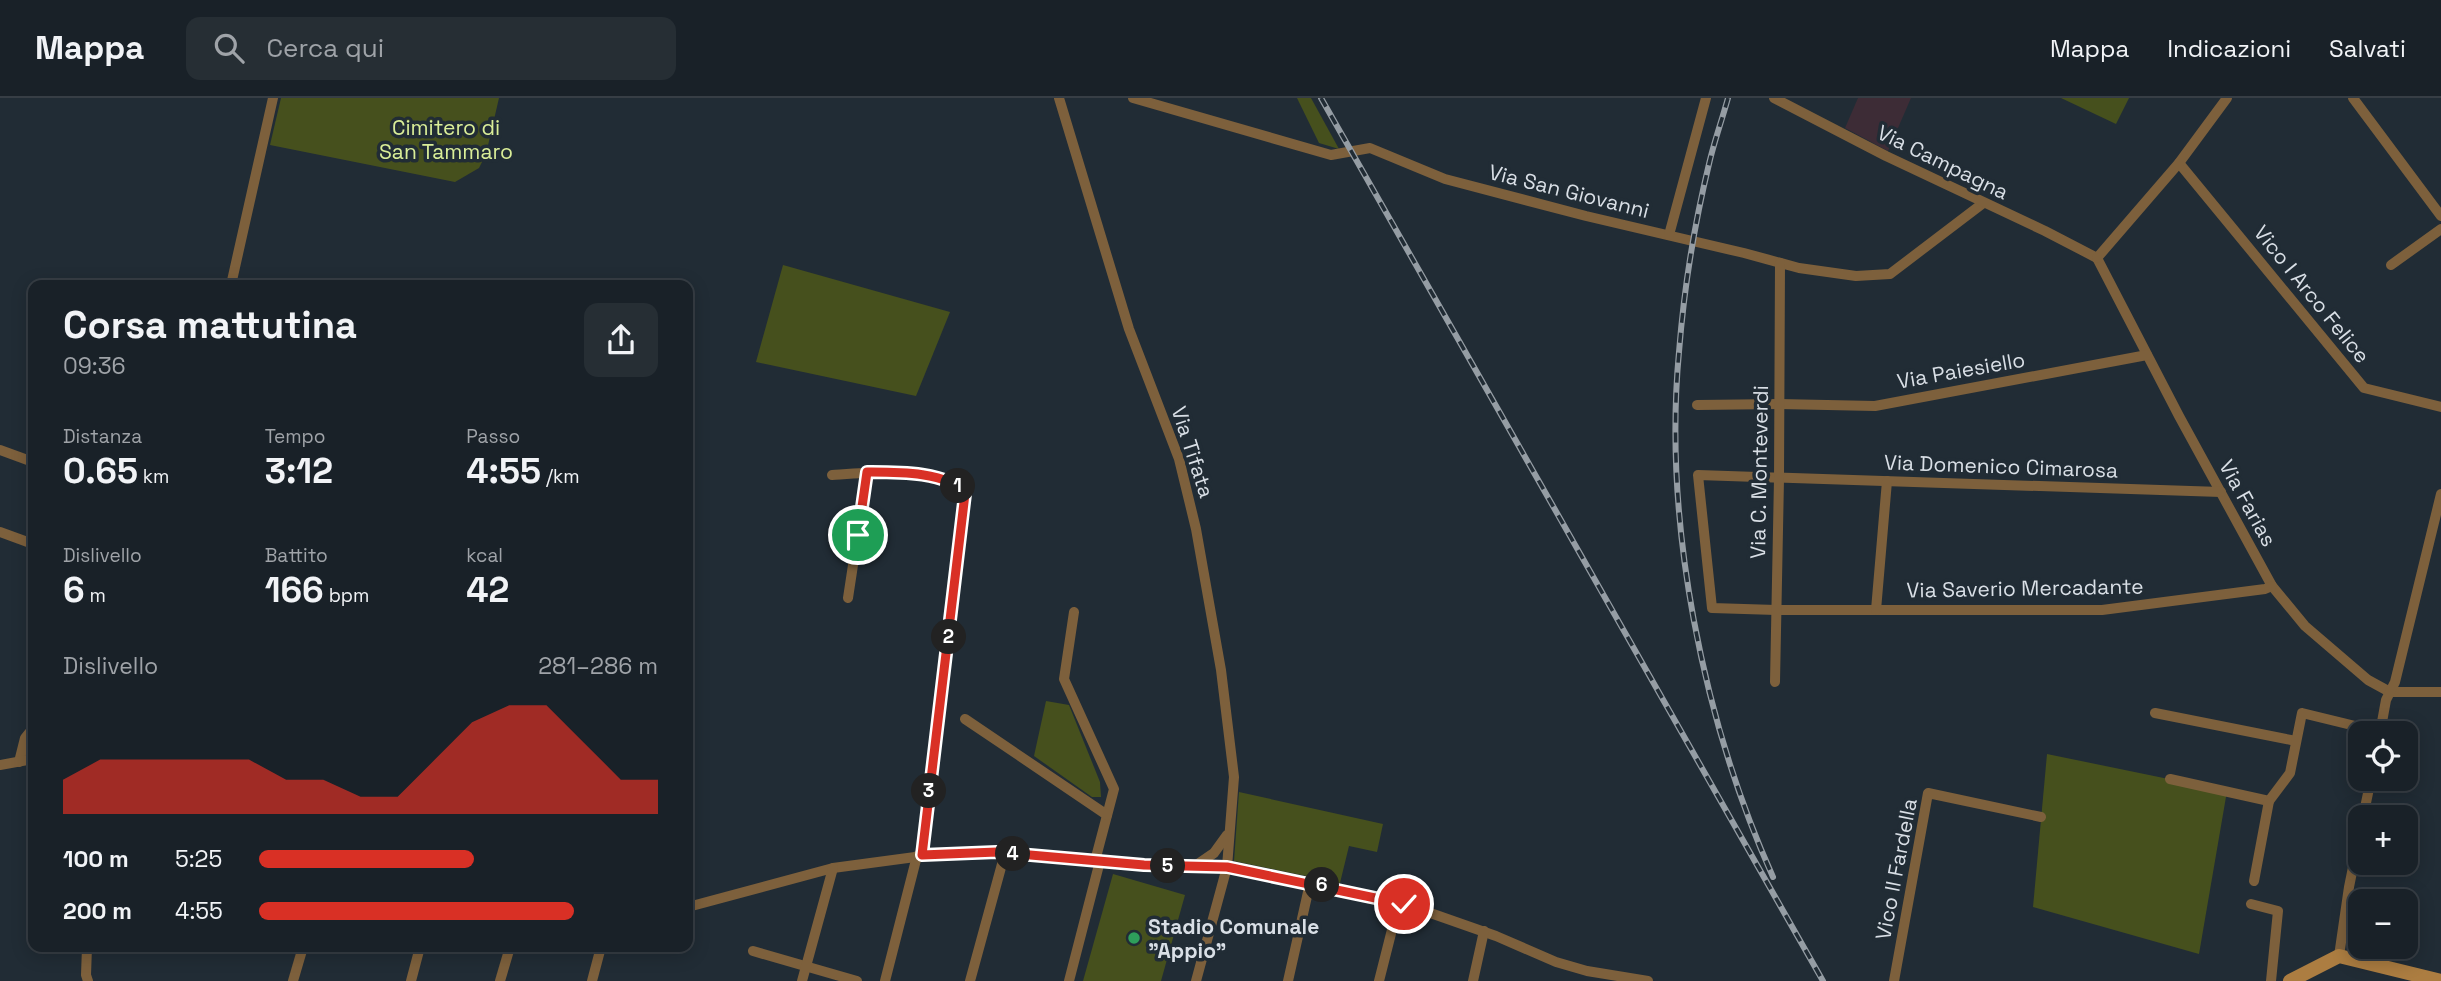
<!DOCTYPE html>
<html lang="it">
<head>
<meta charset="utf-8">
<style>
	:root { --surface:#192128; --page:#262e34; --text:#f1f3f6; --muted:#9fa3a8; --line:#373e45; --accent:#d93025 }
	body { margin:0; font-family:"Space Grotesk",sans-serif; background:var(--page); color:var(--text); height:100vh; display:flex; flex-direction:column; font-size:26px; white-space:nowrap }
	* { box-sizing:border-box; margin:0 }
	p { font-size:23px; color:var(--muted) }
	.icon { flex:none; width:38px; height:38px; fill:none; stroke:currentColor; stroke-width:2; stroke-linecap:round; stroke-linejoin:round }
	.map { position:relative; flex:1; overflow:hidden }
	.drawer { position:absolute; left:28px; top:182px; width:665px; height:672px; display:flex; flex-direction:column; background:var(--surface); border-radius:14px; box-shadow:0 4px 18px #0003,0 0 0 2px var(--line) }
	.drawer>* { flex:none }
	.controls { position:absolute; left:2348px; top:623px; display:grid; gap:14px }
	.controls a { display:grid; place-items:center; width:70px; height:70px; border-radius:14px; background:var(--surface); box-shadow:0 4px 18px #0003,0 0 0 2px var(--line); font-size:35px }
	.pin { position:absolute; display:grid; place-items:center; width:60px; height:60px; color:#fff; margin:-30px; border:4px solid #fff; border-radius:50%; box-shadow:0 2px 7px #0007 }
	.km { position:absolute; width:35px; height:35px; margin:-18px; border-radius:50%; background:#222; color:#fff; font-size:19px; line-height:35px; text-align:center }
	.round { display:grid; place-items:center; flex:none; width:74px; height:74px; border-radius:14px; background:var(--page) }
	.headline { display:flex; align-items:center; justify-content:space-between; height:119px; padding:0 35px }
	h1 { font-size:38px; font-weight:600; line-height:52px }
	.stats { display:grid; grid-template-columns:repeat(3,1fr); gap:10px; height:119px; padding:7px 35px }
	.stats div { display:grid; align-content:center }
	.stats b { font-size:35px; font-weight:600 }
	.stats small { font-size:19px; font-weight:400 }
	.stats p { font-size:19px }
	.chart { height:196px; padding:14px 35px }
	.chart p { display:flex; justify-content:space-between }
	.chart svg { width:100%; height:126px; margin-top:7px; fill:var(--accent); opacity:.7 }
	ul { padding:0 35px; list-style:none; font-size:23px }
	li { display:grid; grid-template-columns:112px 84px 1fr; align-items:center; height:52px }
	li i { height:18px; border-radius:9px; background:var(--accent) }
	header { display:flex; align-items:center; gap:42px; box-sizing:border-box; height:98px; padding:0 35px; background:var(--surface); border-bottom:2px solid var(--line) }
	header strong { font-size:33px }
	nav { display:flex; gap:38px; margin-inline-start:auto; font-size:24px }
	.search { width:490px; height:63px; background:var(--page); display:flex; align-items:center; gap:18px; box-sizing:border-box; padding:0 24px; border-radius:14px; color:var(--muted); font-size:26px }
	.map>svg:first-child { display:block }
	.industrial { fill:#3d2c36 }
	.green { fill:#46501d }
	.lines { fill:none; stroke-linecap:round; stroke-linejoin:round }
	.street { stroke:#7d603c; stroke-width:10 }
	.secondary { stroke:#ac7d41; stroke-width:14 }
	.rail-casing { stroke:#959da4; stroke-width:6 }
	.rail { stroke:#212c35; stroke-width:3.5; stroke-dasharray:10; stroke-linecap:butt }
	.route-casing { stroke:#fff; stroke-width:14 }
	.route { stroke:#d93025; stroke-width:9 }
	.leisure-dot { fill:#2e9e5b; stroke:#212c35; stroke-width:2.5 }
	.labels { text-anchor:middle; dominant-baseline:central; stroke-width:7; stroke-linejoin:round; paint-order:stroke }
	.park-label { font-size:21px; fill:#daee98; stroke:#212c35 }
	.street-label { font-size:21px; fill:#d9dfe6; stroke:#212c35 }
	.poi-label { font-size:21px; font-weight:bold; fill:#d9dfe6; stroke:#212c35; text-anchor:start }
</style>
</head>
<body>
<header>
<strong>Mappa</strong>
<div class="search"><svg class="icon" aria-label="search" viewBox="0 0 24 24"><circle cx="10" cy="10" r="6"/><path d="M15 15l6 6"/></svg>Cerca qui</div>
<nav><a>Mappa</a><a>Indicazioni</a><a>Salvati</a></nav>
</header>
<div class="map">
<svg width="2441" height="883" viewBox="0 0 2441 883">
	<rect width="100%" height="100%" fill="#212c35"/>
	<!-- industrial -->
	<path class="industrial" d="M1858 0H1911L1888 53 1845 30Z"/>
	<!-- green -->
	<g class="green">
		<path d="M281 0H499L486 56 479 70 455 84 270 47Z"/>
		<path d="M1297 0H1311L1339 51 1319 45Z"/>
		<path d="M2061 0H2129L2116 26Z"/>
		<path d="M783 167 950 214 916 298 756 264Z"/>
		<path d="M1046 603 1069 607 1100 684 1101 699H1092L1034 658Z"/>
		<path d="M2047 656 2227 693 2199 856 2033 809Z"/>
		<path d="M1239 694 1383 726 1377 754 1349 748 1340 785 1234 763Z"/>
		<path d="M1113 776 1185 797 1161 883H1083Z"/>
	</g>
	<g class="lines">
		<!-- street -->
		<g class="street">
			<path d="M1059 0 1129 231 1179 361 1196 431 1221 572 1234 679 1227 769 1196 883"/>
			<path d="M1133 0 1331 57 1370 50 1445 81 1586 118 1744 155 1799 170 1856 178 1890 176 1982 106"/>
			<path d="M1774 0 1886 58 2045 133 2097 160"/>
			<path d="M2353 0 2441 118"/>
			<path d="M2179 65 2364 290 2441 309"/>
			<path d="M1669 137 1706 0"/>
			<path d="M2097 160 2179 318 2272 488 2305 528 2368 582 2390 594H2441"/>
			<path d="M2097 160 2179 65 2227 0"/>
			<path d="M2391 167 2441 131"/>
			<path d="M231 187 273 0"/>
			<path d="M1697 307 1779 306 1875 308 2147 257"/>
			<path d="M0 352 33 364"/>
			<path d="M832 377C864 375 945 367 965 396L922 757"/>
			<path d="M2221 394 1698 377 1712 510 1776 512H2102L2265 491 2272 488"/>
			<path d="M0 434 33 446"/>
			<path d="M848 500 867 375"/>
			<path d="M1876 512 1887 383"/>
			<path d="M1074 514 1064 581 1114 691 1095 763"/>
			<path d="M1775 584 1779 381 1780 165"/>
			<path d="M2155 615 2296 643"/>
			<path d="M965 621 1107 717"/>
			<path d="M2380 635 2386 602 2395 584 2441 396"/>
			<path d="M19 664 25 640 33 630"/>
			<path d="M0 667 33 661"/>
			<path d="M2170 681 2269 703 2290 675 2302 615 2380 634"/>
			<path d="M2363 719 2371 681"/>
			<path d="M1195 768 1214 755 1227 737"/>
			<path d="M2254 783 2269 703"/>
			<path d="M2251 806 2278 813 2271 883"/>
			<path d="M688 809 833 770 945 755 997 754 1144 767 1227 769 1399 804 1496 838 1556 864 1587 873 1648 883"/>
			<path d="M87 849 86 877 88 883"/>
			<path d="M753 853 857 883"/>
			<path d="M2339 858 2349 789 2361 730"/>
			<path d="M293 883 303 849"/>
			<path d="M411 883 420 849"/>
			<path d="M500 883 510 849"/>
			<path d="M592 883 601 849"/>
			<path d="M802 883 833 770"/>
			<path d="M885 883 917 758"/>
			<path d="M970 883 1005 755"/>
			<path d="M1069 883 1100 763"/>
			<path d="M1288 883 1310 785"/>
			<path d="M1379 883 1399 804"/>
			<path d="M1473 883 1484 833"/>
			<path d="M1894 883 1928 695 2041 719"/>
		</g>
		<!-- secondary -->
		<path class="secondary" d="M2290 883 2339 858 2441 883"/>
		<!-- rail casing -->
		<g class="rail-casing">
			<g id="rail">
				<path d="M1321 0 1823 883"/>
				<path d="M1728 0C1722 22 1714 44 1709 66 1694 128 1684 190 1679 254 1663 424 1703 623 1773 779"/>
			</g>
		</g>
		<!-- rail -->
		<use href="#rail" class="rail"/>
	</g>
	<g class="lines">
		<!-- route casing -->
		<g class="route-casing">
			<path id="route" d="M858 437 867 374C894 374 949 373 965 396L922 757 997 754 1144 767 1227 769 1404 806"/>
		</g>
		<!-- route -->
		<use href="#route" class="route"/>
	</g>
	<!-- markers -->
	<circle class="leisure-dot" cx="1134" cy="840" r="7"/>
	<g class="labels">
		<!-- park labels -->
		<g class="park-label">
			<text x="446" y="29">Cimitero di<tspan x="446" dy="24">San Tammaro</tspan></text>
		</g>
		<!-- street labels -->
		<g class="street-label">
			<text transform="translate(1943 64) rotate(26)">Via Campagna</text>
			<text transform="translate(1569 93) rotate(14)">Via San Giovanni</text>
			<text transform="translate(2312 196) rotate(51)">Vico I Arco Felice</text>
			<text transform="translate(1961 272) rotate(-10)">Via Paiesiello</text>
			<text transform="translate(1193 354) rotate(72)">Via Tifata</text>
			<text transform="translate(2001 368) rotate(2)">Via Domenico Cimarosa</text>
			<text transform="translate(1759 374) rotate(-89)">Via C. Monteverdi</text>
			<text transform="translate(2248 405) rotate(61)">Via Farias</text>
			<text transform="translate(2025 490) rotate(-1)">Via Saverio Mercadante</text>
			<text transform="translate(1896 771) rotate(-79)">Vico II Fardella</text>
		</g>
		<!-- poi labels -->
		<g class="poi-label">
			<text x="1148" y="828">Stadio Comunale<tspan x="1148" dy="24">"Appio"</tspan></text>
		</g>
	</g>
</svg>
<div class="controls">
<a><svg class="icon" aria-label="locate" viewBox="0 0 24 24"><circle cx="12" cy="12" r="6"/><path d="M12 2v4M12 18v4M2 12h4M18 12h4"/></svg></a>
<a>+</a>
<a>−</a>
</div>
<div class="pin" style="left:858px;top:437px;background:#1e9e55"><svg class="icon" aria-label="arrive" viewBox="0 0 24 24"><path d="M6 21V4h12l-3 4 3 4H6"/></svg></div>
<div class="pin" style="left:1404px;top:806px;background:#d93025"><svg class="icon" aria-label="check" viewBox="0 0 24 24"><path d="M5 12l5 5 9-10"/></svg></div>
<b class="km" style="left:958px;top:388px">1</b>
<b class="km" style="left:949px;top:539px">2</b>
<b class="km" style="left:929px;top:693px">3</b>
<b class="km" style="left:1013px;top:756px">4</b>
<b class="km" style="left:1168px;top:768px">5</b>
<b class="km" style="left:1322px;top:787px">6</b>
<section class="drawer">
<div class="headline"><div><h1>Corsa mattutina</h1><p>09:36</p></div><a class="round"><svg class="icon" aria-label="share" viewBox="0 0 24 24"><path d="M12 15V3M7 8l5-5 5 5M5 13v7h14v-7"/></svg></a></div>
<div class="stats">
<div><p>Distanza</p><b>0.65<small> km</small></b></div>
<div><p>Tempo</p><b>3:12</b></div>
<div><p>Passo</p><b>4:55<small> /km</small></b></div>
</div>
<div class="stats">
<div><p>Dislivello</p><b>6<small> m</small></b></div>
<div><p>Battito</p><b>166<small> bpm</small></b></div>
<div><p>kcal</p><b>42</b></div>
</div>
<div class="chart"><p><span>Dislivello</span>281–286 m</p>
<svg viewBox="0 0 160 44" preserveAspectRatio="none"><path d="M0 44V32L10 25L20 25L30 25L40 25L50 25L60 32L70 32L80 38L90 38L100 25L110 12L120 6L130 6L140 19L150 32L160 32V44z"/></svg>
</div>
<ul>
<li><b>100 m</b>5:25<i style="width:54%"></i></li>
<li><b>200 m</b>4:55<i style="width:79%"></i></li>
</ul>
</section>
</div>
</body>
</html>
